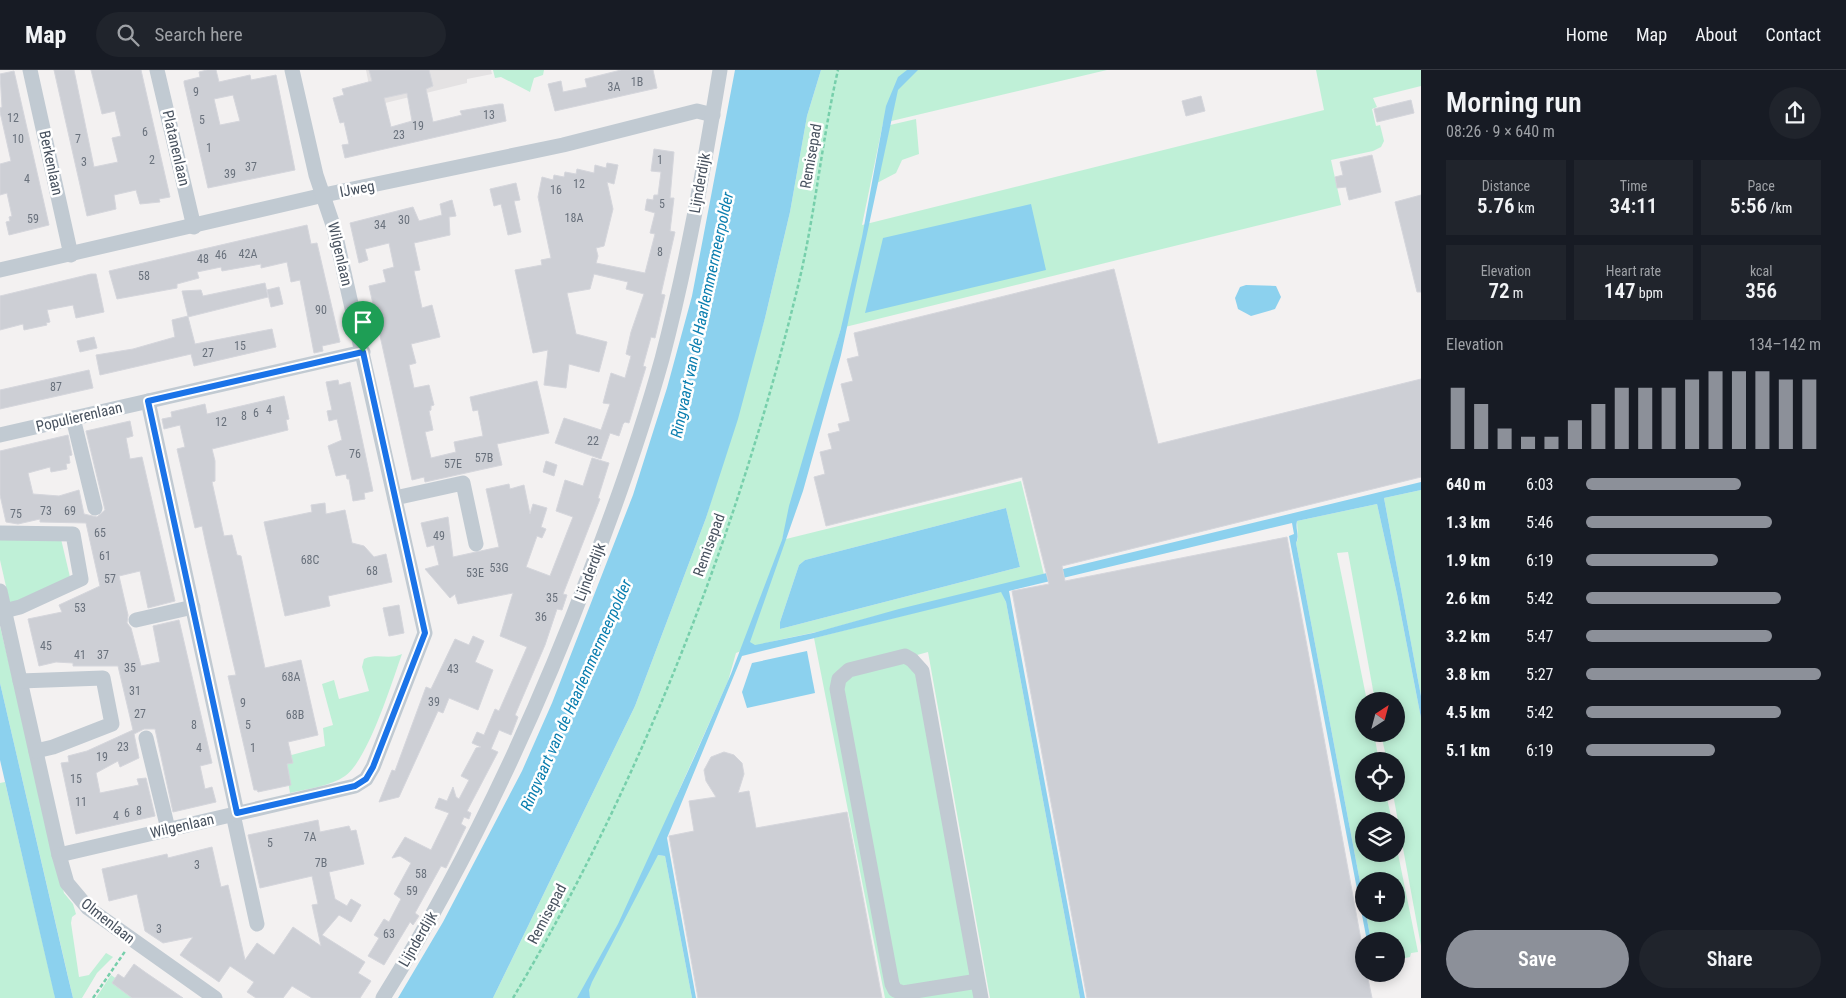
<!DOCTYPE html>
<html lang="en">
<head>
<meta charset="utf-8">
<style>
	:root { --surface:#171b24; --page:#20242c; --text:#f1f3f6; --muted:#9ea1a6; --line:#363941; --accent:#8c9099 }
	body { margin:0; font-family:"Roboto Condensed",sans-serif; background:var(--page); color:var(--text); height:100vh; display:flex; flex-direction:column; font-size:19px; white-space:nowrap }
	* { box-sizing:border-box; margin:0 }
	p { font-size:16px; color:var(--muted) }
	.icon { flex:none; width:28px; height:28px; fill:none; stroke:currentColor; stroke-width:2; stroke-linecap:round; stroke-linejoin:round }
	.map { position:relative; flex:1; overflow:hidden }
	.drawer { display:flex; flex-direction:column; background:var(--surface); width:425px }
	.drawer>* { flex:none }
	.needle { width:32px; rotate:36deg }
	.controls { position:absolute; left:1355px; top:622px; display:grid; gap:10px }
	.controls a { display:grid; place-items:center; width:50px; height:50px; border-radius:50%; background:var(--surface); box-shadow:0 2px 12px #0003; font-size:25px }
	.pin { position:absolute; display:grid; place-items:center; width:42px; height:42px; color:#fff; margin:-51px -21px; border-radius:50% 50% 50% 0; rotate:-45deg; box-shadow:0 0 5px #0007 }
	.pin .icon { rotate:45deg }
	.round { display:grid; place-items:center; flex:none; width:52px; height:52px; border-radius:26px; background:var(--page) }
	.overview { display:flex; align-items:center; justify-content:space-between; height:85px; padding:0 25px }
	h1 { font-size:28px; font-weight:600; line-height:38px }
	.metrics { display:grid; grid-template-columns:repeat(3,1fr); gap:8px; height:85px; padding:5px 25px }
	.metrics div { display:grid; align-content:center; border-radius:0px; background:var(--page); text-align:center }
	.metrics b { font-size:21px; font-weight:600 }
	.metrics small { font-size:14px; font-weight:400 }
	.metrics p { font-size:14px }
	.chart { height:140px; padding:10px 25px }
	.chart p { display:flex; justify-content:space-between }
	.chart svg { width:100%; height:90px; margin-top:5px; stroke:var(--accent); stroke-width:6 }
	.action { display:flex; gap:10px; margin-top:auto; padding:10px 25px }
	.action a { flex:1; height:58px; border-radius:30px; background:var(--accent); color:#fff; font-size:20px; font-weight:600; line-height:58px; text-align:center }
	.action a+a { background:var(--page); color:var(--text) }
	ul { padding:0 25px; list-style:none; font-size:16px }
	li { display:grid; grid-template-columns:80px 60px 1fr; align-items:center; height:38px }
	li i { height:12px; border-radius:6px; background:var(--accent) }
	header { display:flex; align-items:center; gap:30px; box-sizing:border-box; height:70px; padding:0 25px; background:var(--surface); border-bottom:1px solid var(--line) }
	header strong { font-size:24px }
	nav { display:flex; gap:28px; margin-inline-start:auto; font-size:18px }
	.search { width:350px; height:45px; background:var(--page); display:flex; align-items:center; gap:12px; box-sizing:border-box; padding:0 18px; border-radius:28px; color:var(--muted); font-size:19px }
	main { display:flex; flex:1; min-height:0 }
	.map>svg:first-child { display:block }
	.education { fill:#e4e2e3 }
	.green { fill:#bff0d7; fill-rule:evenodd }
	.water { fill:#8cd1ee }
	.building { fill:#cdcfd5; stroke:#d5d6dc; fill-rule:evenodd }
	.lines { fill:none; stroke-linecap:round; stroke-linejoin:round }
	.path { stroke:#77cfab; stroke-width:2.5; stroke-dasharray:4 2.5; stroke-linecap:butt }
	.minor { stroke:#c1cad2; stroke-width:15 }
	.route-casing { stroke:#fff; stroke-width:10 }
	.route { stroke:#1a73e8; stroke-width:6 }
	.labels { text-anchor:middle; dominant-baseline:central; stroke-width:5; stroke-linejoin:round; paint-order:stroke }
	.number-label { font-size:12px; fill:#69717c }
	.street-label { font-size:15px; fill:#48525f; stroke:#fff }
	.water-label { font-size:16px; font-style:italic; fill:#0a7eaf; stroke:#fff }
</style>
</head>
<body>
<header>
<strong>Map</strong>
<div class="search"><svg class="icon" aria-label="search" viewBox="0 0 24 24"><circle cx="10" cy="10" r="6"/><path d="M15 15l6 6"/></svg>Search here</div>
<nav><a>Home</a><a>Map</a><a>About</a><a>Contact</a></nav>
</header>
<main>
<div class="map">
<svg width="1421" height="928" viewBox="0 0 1421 928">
	<rect width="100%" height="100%" fill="#f3f1f1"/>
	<!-- education -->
	<path class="education" d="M366 0H491L492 4 467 9V13L373 36Z"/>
	<!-- green -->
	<g class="green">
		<path d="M493 0H544L543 5 534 8 530 22 501 7 495 8Z"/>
		<path d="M821 0H1107L883 53 862 155 1324 40 1316 0H1421V16L1373 28 1377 37 1372 39 1376 56 1380 55 1384 71 1381 77 1373 81 1331 90 1341 135 841 258 782 470 1021 411 1044 505C969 522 895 540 821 561 792 568 763 571 736 583L728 611 677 725 658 785 665 786 692 928H590L587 914 579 928H493L635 636 706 448 765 248 790 142 807 46ZM1006 438 1020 497 780 559V552L799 495 805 490Z"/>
		<path d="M916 49 919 84 902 90 896 103 877 113 890 55Z"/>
		<path d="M1421 420V626L1384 428Z"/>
		<path d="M1377 434 1397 524 1421 648V876L1393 724H1396V691H1387L1381 664H1396V631H1375L1348 482 1337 483 1367 631H1364V664H1374L1379 691H1364V724H1386L1392 751H1364V784H1396V774L1418 882 1411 883 1410 887 1396 890V871H1371L1366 844H1396V811H1364V833L1296 473 1298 469 1297 451Z"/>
		<path d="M0 469H61L70 507 10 534 0 490Z"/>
		<path d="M1001 521 1006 532 1080 928H990L928 582 917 585 978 928H885L814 568Z"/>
		<path d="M0 556 64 823 73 834 76 844 72 847 71 853 79 907 89 905 106 883 113 887 97 903 82 928H73L0 613Z"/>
		<path d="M402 584C392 612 368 690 345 706 331 716 307 719 290 723L284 687 325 676 323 658 333 655 322 614 334 610 339 629 369 621 362 597 364 589C377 583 390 590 402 584Z"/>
		<path d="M5 712 54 922 55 928H0V713Z"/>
		<path d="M111 905 144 928H96Z"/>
	</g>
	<!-- water -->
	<g class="water">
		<path d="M735 0H821L807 46 790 142 765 248 738 349 706 448 635 636 493 928H398L443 852 522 701 552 633 633 425 667 318 692 226Z"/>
		<path d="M907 0H918L898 20 841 285 803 421 750 572 755 575 813 563 899 539 1421 412V420L1384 428 1421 626V648L1397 524 1377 434 1297 451C1295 459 1300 466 1296 473L1364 833V844H1366L1371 871H1367L1289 466 1294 464 1292 453 1009 521 1085 928H1080L1006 532 1001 522 742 586 667 768 696 928H692L665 786 658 785 592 912 589 920 590 928H577L618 854 694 688 731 604 782 470 789 436 841 258 862 167 886 36 898 7Z"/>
		<path d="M1031 134 1046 200 865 243 883 168Z"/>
		<path d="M1246 215 1276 216 1281 227 1275 239 1251 246 1238 239 1235 228 1240 217Z"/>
		<path d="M1006 438 1020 497 780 559V552L799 495 805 490Z"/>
		<path d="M807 581 815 623 747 638 742 622 752 593Z"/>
		<path d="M0 613 68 907 73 928H55L0 690Z"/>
	</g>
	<!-- building -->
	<g class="building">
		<path d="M54 0H74L94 97 118 92 112 68 121 66 115 41 102 44 91 0H141L170 127 159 129 160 132 140 134 136 120 114 125 116 139 87 146Z"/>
		<path d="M207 0H216L219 12 250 5 251 10 276 5 295 100 208 118 184 13V11L200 7 199 2ZM233 25 240 51 220 55 214 29Z"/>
		<path d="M369 0H429L433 16 426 19 433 52 462 45 460 41 499 34H503L506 51 345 88 342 75 349 74 344 52 340 53 333 28 344 25 342 19 372 11ZM407 23 412 51 391 57 384 28Z"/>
		<path d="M621 0H653L657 18 555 41 548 14 561 11 563 22 587 17 585 9Z"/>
		<path d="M14 1 49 155 9 165 6 152 10 151 9 147 12 146 7 123 0 125V94L11 91 0 42V38L2 37 0 4Z"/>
		<path d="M1201 26 1205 41 1186 46 1182 31Z"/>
		<path d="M1411 30 1414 43 1377 52 1374 39Z"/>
		<path d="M654 79 674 82 670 128H674L670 161 675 162 661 224 665 225 655 268 651 267 643 296 646 297 629 353 625 352 623 354 619 366 610 363 601 389 555 373 564 348 601 360 610 334 603 333 611 303 625 308 631 286 626 284 631 262 644 224 626 219 628 212 594 204 590 219 567 223 576 264 607 272 599 302 569 294 566 318 544 315 548 280 533 283 515 200 542 195 541 190 551 188 538 127 542 107 553 110 554 105 564 107 565 102 576 104 577 99 594 103 595 95 606 98 607 93 618 95 614 114 607 112 613 139 604 176 596 178 598 186 596 193 645 203 655 164 650 163 655 143 645 140 647 129 653 130 654 125H658L661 102 651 101Z"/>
		<path d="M1372 85 1381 122 1349 130 1346 117 1337 118 1335 107 1343 105 1340 92Z"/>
		<path d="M516 113 520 130 514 131 521 162 508 165 501 134 494 136 490 119Z"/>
		<path d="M1421 125V222H1417L1395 132Z"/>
		<path d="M452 130 456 146 449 147 450 165 414 173 420 200 414 201 422 238 432 235 440 267 411 274 416 293 409 295 414 318 429 315 434 335 431 336V340L429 341 433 360 425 362 431 388 456 382 454 372 483 366 478 340 473 341 470 327 537 311 549 363 497 374 502 395 425 412 424 407 412 410 369 216 386 212 383 200 394 197 389 173 365 179 368 190 359 193 350 153 413 137 419 151 442 145 440 134Z"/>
		<path d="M307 155 311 174 317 173 340 272 322 276 323 281 314 283 300 210 291 212 287 192 261 198V194L222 201 221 197 197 202 199 208 177 214V218L117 229 109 201Z"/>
		<path d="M1114 199 1158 374 1421 309V407L1062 496 1065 511 1287 467 1364 886V904H1367L1372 928H1087L1012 521 1049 514 1022 407 826 456 814 407 825 404 820 382 832 379 828 364 840 361 838 354 850 351 841 314 853 311 847 289 859 286 854 263Z"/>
		<path d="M91 204H96L104 242 76 248 73 235 47 240 50 252 46 253 47 255 24 260 23 254 0 260V226Z"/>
		<path d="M265 213 268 227 188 247 195 274 272 259 276 277 194 296 191 284 100 305 96 285 133 279 175 267 172 250 188 246 182 221 201 220 203 226Z"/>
		<path d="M279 217 283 234 271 237 267 220Z"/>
		<path d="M94 267 97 278 80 282 77 271Z"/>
		<path d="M89 300 93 318 0 339V320Z"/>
		<path d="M338 310 339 315 350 312 373 421 364 423 365 429 353 431 349 409H347L346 404 336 406 328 376 342 370 337 349 329 351 327 341 332 340 326 312Z"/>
		<path d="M284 326 289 349 286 350 288 360 212 379 215 391V411L212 412 224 466 232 465 237 485 241 486 265 598 301 590 318 665 288 672 293 693 287 694 291 715 258 722 257 720H254L228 606 236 605 206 475 202 456 195 458 177 379 185 377 180 355 164 359 162 349 172 347 171 342 205 334 207 344Z"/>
		<path d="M130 351 133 366 126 368 130 389 142 387 175 531 148 538 140 501 119 506 128 545 127 553 131 558 141 596 160 592 153 556 179 550 212 693 200 696 205 719 212 717 216 732 173 742 155 659H144L134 664 139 688 120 697 118 691 96 703 100 723 139 715 137 709 146 708 155 746 76 764 61 693 69 692 68 686 87 681 133 660 118 596H73V593L56 592 39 596 28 549 62 542 59 535 100 516 86 453 40 452V449L18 454 6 452 0 425V381L68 365 72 385 69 386 70 393 66 394 67 399 51 402 50 397 28 403 33 424 59 426 79 420 84 444 97 447 105 440 86 361Z"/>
		<path d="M592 388 609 393 598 428 600 429 563 524 567 525 562 540 557 539 545 575 515 645 518 647 511 665 499 660 491 679 498 682 467 741 471 743 469 749 464 747 461 754 466 757 446 798 441 796 415 843 419 846 413 855 410 852 384 895 368 886 379 868 374 865 384 849 389 852 401 829 394 824 411 793 400 786 392 788 405 767 431 780 449 743 435 738 439 728 447 731 453 717 456 727 459 729 469 710 461 706 476 678 481 677 472 673 477 662 484 665 495 639 499 641 527 577 500 566 513 523 458 534 455 524 450 528 425 499 439 495 434 475 427 477 421 453 448 447 453 487 499 477 486 419 509 414 510 419 524 415 530 444 533 434 547 438 541 457 546 459 542 468 537 466 526 497 550 506 573 447 556 441 565 410 583 416Z"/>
		<path d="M546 391 557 395 554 406 543 402Z"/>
		<path d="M325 433 326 444 345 440 352 473 364 476 374 487 386 484 392 512 328 526 330 536 285 546 264 452 312 442 311 435Z"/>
		<path d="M399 535 404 563 389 566 383 538Z"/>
		<path d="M473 566 484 571 475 592 493 600 478 640 449 628 443 643 438 641 399 727 379 732 392 700 395 701 426 617 431 619 455 569 469 575Z"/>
		<path d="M724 682 734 685 742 693 744 704 738 723 749 721 756 758 847 742 882 928H698L669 766 694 761 689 731 716 727 706 711 704 700 711 687Z"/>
		<path d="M318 750 320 762 349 756 351 761 356 760 364 794 329 802 335 829 347 836 351 829 361 835 351 852 339 845 322 865 365 892 358 903 371 911 360 928H312L292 916 283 928H256L247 922 254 912 230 896 219 912 180 885 193 867 163 873 145 861 137 824 109 831 102 799 167 784 168 788 212 777 221 817 228 815 245 890 257 873 274 885 293 857 321 876 312 835 318 834 312 806 260 818 248 765Z"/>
		<path d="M134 894 145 902 183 928H132L112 913 118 904 124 908Z"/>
	</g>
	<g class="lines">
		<!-- path -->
		<g class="path">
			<path d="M93 928 126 880"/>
			<path d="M513 928C642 711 737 465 797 220 815 148 821 73 838 0"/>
		</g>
		<!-- minor -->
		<g class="minor">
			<path d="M30 0 71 185"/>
			<path d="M157 0 194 157"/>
			<path d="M0 200 324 125 563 75 697 41 713 45"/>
			<path d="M148 331 237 743"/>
			<path d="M73 348 95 438"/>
			<path d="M0 365 363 282"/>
			<path d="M395 428 463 413 476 474"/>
			<path d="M0 463 73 464 81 509 20 537 4 541"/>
			<path d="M0 521 59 785 67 813 88 838 215 928"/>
			<path d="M136 550 193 537"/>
			<path d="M20 611 103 608 112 654 53 677 36 681"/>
			<path d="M146 668 168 759"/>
			<path d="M233 744 257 854"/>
			<path d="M59 785 355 716 366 709 373 697 425 563 334 158 316 105 292 0"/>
			<path d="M978 911 903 923 895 920 892 914 837 619 839 609 849 600 905 586 912 590 922 601 981 928"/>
			<path d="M383 928C467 793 534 650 590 502 617 432 642 361 662 289 687 194 704 97 720 0"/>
		</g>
	</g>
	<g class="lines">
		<!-- route casing -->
		<g class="route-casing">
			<path id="route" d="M363 282 425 563 373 697 366 709 355 716 237 743 148 331Z"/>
		</g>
		<!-- route -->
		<use href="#route" class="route"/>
	</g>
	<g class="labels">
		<!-- number labels -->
		<g class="number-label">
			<text x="637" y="12">1B</text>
			<text x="614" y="17">3A</text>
			<text x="196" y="22">9</text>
			<text x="489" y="45">13</text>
			<text x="13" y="48">12</text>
			<text x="202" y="50">5</text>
			<text x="418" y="56">19</text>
			<text x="145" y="62">6</text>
			<text x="399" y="65">23</text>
			<text x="18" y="69">10</text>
			<text x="78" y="69">7</text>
			<text x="209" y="78">1</text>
			<text x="152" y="90">2</text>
			<text x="660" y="90">1</text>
			<text x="84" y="92">3</text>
			<text x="251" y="97">37</text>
			<text x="230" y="104">39</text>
			<text x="27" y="109">4</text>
			<text x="579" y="114">12</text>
			<text x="556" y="120">16</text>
			<text x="662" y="134">5</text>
			<text x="574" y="148">18A</text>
			<text x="33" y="149">59</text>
			<text x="404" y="150">30</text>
			<text x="380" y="155">34</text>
			<text x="660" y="182">8</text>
			<text x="248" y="184">42A</text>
			<text x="221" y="185">46</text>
			<text x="203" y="189">48</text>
			<text x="144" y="206">58</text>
			<text x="321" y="240">90</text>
			<text x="240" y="276">15</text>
			<text x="208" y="283">27</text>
			<text x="56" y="317">87</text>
			<text x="269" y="340">4</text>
			<text x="256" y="343">6</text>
			<text x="244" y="346">8</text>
			<text x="221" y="352">12</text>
			<text x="593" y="371">22</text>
			<text x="355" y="384">76</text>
			<text x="484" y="388">57B</text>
			<text x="453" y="394">57E</text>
			<text x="46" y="441">73</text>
			<text x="70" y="441">69</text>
			<text x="16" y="444">75</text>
			<text x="100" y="463">65</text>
			<text x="439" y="466">49</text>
			<text x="105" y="486">61</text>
			<text x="310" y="490">68C</text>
			<text x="499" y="498">53G</text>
			<text x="372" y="501">68</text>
			<text x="475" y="503">53E</text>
			<text x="110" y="509">57</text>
			<text x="552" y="528">35</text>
			<text x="80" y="538">53</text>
			<text x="541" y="547">36</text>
			<text x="46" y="576">45</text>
			<text x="80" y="585">41</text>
			<text x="103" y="585">37</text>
			<text x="130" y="598">35</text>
			<text x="453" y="599">43</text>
			<text x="291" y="607">68A</text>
			<text x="135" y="621">31</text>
			<text x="434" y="632">39</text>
			<text x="243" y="633">9</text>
			<text x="140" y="644">27</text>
			<text x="295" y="645">68B</text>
			<text x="194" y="655">8</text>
			<text x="248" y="655">5</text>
			<text x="123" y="677">23</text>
			<text x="199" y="678">4</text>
			<text x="253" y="678">1</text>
			<text x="102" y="687">19</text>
			<text x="76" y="709">15</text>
			<text x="81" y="732">11</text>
			<text x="139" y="741">8</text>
			<text x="127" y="743">6</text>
			<text x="116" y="746">4</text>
			<text x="310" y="767">7A</text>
			<text x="270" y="773">5</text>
			<text x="321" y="793">7B</text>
			<text x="197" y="795">3</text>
			<text x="421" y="804">58</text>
			<text x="412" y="821">59</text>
			<text x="159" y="859">3</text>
			<text x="389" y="864">63</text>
		</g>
		<!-- street labels -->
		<g class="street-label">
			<text transform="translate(176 78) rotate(77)">Platanenlaan</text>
			<text transform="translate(811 86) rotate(-80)">Remisepad</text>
			<text transform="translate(51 93) rotate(78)">Berkenlaan</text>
			<text transform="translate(700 113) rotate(-80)">Lijnderdijk</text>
			<text transform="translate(357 119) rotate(-11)">IJweg</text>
			<text transform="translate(340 184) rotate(77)">Wilgenlaan</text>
			<text transform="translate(79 347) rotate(-13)">Populierenlaan</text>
			<text transform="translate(709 475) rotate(-70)">Remisepad</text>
			<text transform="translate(590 502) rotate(-69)">Lijnderdijk</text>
			<text transform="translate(182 756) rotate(-13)">Wilgenlaan</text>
			<text transform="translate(547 844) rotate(-62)">Remisepad</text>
			<text transform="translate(108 851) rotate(38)">Olmenlaan</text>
			<text transform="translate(418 869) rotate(-60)">Lijnderdijk</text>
		</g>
		<!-- water labels -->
		<g class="water-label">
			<text transform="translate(702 245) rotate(-78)">Ringvaart van de Haarlemmermeerpolder</text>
			<text transform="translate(576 625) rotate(-66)">Ringvaart van de Haarlemmermeerpolder</text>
		</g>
	</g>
</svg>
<div class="controls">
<a><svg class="needle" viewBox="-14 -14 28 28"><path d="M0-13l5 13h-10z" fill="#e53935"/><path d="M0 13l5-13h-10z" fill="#9ea1a6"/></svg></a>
<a><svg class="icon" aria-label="locate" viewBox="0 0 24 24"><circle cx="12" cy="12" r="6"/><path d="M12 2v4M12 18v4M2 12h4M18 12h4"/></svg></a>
<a><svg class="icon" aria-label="layers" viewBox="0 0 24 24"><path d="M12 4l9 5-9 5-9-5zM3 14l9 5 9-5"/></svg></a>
<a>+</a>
<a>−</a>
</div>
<div class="pin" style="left:363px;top:282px;background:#1e9e55"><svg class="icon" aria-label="arrive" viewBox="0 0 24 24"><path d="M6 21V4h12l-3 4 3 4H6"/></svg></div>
</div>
<section class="drawer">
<div class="overview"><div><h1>Morning run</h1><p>08:26 · 9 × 640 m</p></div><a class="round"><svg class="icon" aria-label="share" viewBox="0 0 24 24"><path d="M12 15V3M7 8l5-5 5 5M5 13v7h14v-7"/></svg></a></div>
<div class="metrics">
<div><p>Distance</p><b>5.76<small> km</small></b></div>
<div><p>Time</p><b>34:11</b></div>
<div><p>Pace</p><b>5:56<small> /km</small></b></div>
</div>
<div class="metrics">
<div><p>Elevation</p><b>72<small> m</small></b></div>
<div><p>Heart rate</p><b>147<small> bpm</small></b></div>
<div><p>kcal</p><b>356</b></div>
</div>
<div class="chart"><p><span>Elevation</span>134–142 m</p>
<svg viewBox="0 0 160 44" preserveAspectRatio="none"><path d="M5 44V14M15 44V22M25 44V34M35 44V38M45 44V38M55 44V30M65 44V22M75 44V14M85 44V14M95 44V14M105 44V10M115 44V6M125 44V6M135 44V6M145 44V10M155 44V10"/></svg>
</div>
<ul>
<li><b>640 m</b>6:03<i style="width:66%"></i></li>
<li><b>1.3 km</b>5:46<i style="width:79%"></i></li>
<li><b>1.9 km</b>6:19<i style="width:56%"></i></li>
<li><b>2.6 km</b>5:42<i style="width:83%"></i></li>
<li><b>3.2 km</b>5:47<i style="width:79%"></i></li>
<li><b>3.8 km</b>5:27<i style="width:100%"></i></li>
<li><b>4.5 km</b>5:42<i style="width:83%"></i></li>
<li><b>5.1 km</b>6:19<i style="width:55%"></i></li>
</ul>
<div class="action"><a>Save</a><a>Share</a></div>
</section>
</main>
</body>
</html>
